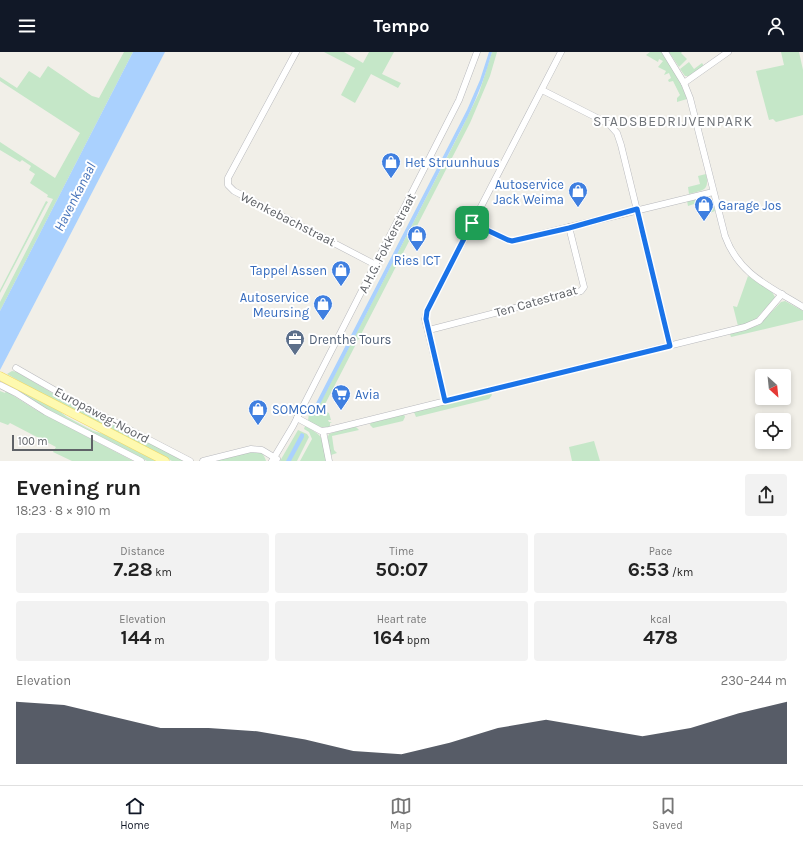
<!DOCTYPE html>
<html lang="en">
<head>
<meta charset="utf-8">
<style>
	:root { --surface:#fff; --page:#f2f2f2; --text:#222; --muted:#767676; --line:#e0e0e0; --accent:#111827 }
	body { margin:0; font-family:Karla,sans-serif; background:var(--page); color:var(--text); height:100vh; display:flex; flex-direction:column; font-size:15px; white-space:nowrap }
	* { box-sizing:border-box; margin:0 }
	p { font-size:13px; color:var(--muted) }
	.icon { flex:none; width:22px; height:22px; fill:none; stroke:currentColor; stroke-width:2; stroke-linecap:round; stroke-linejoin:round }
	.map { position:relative; height:409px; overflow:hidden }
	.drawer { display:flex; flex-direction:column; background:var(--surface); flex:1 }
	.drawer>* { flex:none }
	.needle { width:26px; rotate:153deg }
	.buttons { position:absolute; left:755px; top:317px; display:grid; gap:8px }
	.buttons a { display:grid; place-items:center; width:36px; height:36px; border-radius:4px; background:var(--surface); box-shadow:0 2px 6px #0003; font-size:20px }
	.scale { position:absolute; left:12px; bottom:10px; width:81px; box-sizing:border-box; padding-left:4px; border:2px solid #5f6267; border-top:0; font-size:11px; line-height:14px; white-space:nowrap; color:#5f6267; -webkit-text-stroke:3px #fff; paint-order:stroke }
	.pin { position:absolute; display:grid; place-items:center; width:34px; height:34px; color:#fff; margin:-17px; border-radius:8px; box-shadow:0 2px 6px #0006 }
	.round { display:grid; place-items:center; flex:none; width:42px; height:42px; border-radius:4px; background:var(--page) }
	.headline { display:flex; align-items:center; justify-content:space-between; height:68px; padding:0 16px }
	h1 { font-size:22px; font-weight:700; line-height:30px }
	.figures { display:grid; grid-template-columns:repeat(3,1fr); gap:6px; height:68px; padding:4px 16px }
	.figures div { display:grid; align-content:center; border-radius:4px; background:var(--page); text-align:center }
	.figures b { font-size:20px; font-weight:700 }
	.figures small { font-size:11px; font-weight:400 }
	.figures p { font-size:11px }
	.chart { height:112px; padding:8px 16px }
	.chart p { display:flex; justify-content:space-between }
	.chart svg { width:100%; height:72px; margin-top:4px; fill:var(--accent); opacity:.7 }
	header { display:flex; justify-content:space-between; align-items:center; height:52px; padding:0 16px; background:var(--accent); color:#fff; font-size:18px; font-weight:700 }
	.dock { display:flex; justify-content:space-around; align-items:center; height:56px; border-top:1px solid var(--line); background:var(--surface); font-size:11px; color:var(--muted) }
	.dock a { display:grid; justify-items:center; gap:2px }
	.dock .current { color:var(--accent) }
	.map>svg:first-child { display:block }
	.green { fill:#c5e7c8 }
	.water { fill:#aad1fe }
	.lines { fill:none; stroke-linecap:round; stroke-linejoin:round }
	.minor-casing { stroke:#b8b9bd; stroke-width:7 }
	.major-casing { stroke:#f0d761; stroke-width:9 }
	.minor { stroke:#fff; stroke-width:6 }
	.major { stroke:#fef9af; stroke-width:8 }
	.route-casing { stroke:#fff; stroke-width:8 }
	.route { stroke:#1a73e8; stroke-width:5 }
	.labels { text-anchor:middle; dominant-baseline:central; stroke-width:4; stroke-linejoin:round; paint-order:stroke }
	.shop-label { font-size:13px; fill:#366cbe; stroke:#fff; text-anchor:start }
	.street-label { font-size:13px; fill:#5f6267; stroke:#fff }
	.service-label { font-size:13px; fill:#4e5e75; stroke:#fff; text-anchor:start }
	.neighbourhood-label { font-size:14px; letter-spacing:1px; fill:#707479; stroke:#fff }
	.water-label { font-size:14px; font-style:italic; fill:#4874ba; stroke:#fff }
</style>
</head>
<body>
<header><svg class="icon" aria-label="menu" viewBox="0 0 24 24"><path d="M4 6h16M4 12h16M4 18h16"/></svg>Tempo<svg class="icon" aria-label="person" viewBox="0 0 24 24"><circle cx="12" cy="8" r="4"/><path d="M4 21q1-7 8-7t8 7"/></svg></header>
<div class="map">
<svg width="803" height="409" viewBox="0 0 803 409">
	<rect width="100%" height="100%" fill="#f1efe8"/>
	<!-- green -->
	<g class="green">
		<path d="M124 0H133L0 259V250L53 147 47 145 48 143 30 131 35 122 29 118 31 114 22 108 20 110 0 98V90L55 126 80 81 0 29V25L17 36 29 19 40 26 48 14 92 44 99 46Z"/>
		<path d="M324 0H344L363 11 369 0H394L382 22 401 31 398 36 371 22 355 51 341 43 355 16Z"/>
		<path d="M492 0H497L490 24 470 71 322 358 329 361 331 368H328L329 370H332L330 371V375H320L308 369 309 361 314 363 460 80 479 41Z"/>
		<path d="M650 0H661C672 14 681 30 687 47L677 50V46L680 43 673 29 669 30 668 28 671 26 669 21 664 23 666 19 658 15 663 9 659 7 658 10 646 3Z"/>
		<path d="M669 0H682L681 1 687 7 679 15Z"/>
		<path d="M781 0H799L803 18V63L776 70 773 67 769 68 756 19 784 13Z"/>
		<path d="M689 10 694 17 702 11 704 14 689 24H685L680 17Z"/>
		<path d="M706 122C710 139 703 138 689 142L688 135 700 132 698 124Z"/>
		<path d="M707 144 712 148 715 159 707 162V161L699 162 698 160 705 158 703 152 698 153 697 151 688 154 687 149Z"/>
		<path d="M46 149 48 150 46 153 0 241V238Z"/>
		<path d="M748 224 772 240 775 245 774 247 754 269 738 274 733 254 737 255Z"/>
		<path d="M785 249 803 259V268L731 285 730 282 759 273 781 250Z"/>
		<path d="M12 319 17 320 54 342 184 409H172L47 345 7 322Z"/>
		<path d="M11 333 54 355 67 365 93 379 108 383 157 409H147L47 357 10 335Z"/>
		<path d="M0 339 5 341 6 339 36 358 133 409H72L53 400 56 395 10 371 8 373 0 370Z"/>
		<path d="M490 340 492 343 489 347 416 365 414 360Z"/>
		<path d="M404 362 405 365 403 369 373 376 370 373 371 370Z"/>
		<path d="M305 374C326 385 322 387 327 409H300L312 387 309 380 304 377Z"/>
		<path d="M355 374 359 378 332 384 334 398 337 401 331 403 327 387 329 382Z"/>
		<path d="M298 378 307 382 309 385 297 409H280Z"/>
		<path d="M594 389 600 409H572L569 395Z"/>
		<path d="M253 399C261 399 264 402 266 409H214Z"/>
	</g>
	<!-- water -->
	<g class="water">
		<path d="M133 0H165L0 318V259Z"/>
		<path d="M489 0H492C486 22 478 43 468 64L314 364 311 362 312 359 467 58 480 28Z"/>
		<path d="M301 381 304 382V385L291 409H286Z"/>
	</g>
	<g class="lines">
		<!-- minor casing -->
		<g class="minor-casing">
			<g id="minor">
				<path d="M296 0 228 126V133L234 139 376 213"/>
				<path d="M665 0 684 31 690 46 725 184C739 223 771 235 803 255"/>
				<path d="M684 31 728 0"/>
				<path d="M542 38 609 72 617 81 621 93 670 293"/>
				<path d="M472 171 508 188 512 189 713 140"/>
				<path d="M429 278 581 239 584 235 569 175"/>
				<path d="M16 316 63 343 190 409"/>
				<path d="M0 333 16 341 46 360 141 409"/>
				<path d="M445 349 425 267 427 259 561 0"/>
				<path d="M297 366 321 379 329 378 745 275 759 269 782 242"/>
				<path d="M323 379 329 409"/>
				<path d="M203 409 251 397 262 398 277 407"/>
				<path d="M272 409 293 374 459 48 477 0"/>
			</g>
		</g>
		<!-- major casing -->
		<g class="major-casing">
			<path id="major" d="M0 324 165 409"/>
		</g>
		<!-- minor -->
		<use href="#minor" class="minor"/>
		<!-- major -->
		<use href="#major" class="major"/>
	</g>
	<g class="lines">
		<!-- route casing -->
		<g class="route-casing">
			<path id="route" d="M637 157 670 294 445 349 426 267 427 259 472 171 508 188 512 189 569 176Z"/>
		</g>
		<!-- route -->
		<use href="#route" class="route"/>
	</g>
	<!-- icons -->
	<defs>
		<g id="shop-pin" transform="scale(1)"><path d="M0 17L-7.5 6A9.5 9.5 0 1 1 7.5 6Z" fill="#3f7fe0" stroke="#fff"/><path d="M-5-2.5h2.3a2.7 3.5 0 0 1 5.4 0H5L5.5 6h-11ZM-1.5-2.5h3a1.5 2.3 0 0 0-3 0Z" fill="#fff"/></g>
		<g id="office-pin" transform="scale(1)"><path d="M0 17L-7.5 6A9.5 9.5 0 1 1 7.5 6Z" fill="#5c6f8a" stroke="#fff"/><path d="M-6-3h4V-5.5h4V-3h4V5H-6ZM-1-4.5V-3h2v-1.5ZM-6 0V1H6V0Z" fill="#fff"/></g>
		<g id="supermarket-pin" transform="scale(1)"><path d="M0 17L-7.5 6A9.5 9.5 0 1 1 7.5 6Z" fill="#3f7fe0" stroke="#fff"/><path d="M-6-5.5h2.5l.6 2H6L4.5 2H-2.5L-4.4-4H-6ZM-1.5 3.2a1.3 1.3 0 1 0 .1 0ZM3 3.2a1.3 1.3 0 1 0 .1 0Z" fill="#fff"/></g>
	</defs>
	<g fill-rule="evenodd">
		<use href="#shop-pin" x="391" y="110"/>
		<use href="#shop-pin" x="578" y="139"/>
		<use href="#shop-pin" x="704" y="153"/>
		<use href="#shop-pin" x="417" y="183"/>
		<use href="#shop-pin" x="341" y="218"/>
		<use href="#shop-pin" x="323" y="252"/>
		<use href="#office-pin" x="295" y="287"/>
		<use href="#supermarket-pin" x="341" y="342"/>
		<use href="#shop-pin" x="258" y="357"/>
	</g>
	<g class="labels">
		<!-- shop labels -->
		<g class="shop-label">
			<text x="405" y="110">Het Struunhuus</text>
			<text x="564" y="132" text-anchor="end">Autoservice<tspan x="564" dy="15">Jack Weima</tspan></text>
			<text x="718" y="153">Garage Jos</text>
			<text x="417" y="208" text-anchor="middle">Ries ICT</text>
			<text x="327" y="218" text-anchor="end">Tappel Assen</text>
			<text x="309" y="245" text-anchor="end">Autoservice<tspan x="309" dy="15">Meursing</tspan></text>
			<text x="355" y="342">Avia</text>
			<text x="272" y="357">SOMCOM</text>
		</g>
		<!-- street labels -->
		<g class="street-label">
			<text transform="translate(288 167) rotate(27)">Wenkebachstraat</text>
			<text transform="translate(387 191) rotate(-63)">A.H.G. Fokkerstraat</text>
			<text transform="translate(536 249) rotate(-16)">Ten Catestraat</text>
			<text transform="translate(102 363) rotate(28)">Europaweg-Noord</text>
		</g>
		<!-- service labels -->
		<g class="service-label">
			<text x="309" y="287">Drenthe Tours</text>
		</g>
		<!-- neighbourhood labels -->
		<g class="neighbourhood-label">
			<text x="673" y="69">STADSBEDRIJVENPARK</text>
		</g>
		<!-- water labels -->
		<g class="water-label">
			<text transform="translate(75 145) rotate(-63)">Havenkanaal</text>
		</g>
	</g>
</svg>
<div class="buttons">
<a><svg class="needle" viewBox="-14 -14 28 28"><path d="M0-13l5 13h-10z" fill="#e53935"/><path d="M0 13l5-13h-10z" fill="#767676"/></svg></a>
<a><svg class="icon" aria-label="locate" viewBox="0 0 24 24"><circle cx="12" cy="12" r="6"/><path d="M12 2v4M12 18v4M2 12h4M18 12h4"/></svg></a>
</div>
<div class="scale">100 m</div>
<div class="pin" style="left:472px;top:171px;background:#1e9e55"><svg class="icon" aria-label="arrive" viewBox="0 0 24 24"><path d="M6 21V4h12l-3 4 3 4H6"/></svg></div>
</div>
<section class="drawer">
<div class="headline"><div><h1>Evening run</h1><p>18:23 · 8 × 910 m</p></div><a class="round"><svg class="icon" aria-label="share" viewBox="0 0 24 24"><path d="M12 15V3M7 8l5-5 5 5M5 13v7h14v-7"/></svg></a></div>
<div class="figures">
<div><p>Distance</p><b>7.28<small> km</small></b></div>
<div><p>Time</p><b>50:07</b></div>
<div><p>Pace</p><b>6:53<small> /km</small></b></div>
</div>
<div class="figures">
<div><p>Elevation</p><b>144<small> m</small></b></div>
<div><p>Heart rate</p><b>164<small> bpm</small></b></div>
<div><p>kcal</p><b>478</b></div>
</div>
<div class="chart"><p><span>Elevation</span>230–244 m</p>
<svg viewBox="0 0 160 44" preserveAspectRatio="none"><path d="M0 44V6L10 8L20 15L30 22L40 22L50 24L60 29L70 36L80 38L90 31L100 22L110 17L120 22L130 27L140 22L150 13L160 6V44z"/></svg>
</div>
</section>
<nav class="dock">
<a class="current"><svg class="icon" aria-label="home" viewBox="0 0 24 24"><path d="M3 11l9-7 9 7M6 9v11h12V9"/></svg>Home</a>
<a><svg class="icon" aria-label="map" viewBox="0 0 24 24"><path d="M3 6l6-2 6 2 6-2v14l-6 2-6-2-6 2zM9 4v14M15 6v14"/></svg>Map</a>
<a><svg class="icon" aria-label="saved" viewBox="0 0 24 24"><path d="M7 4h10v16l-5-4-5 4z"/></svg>Saved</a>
</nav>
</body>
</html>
